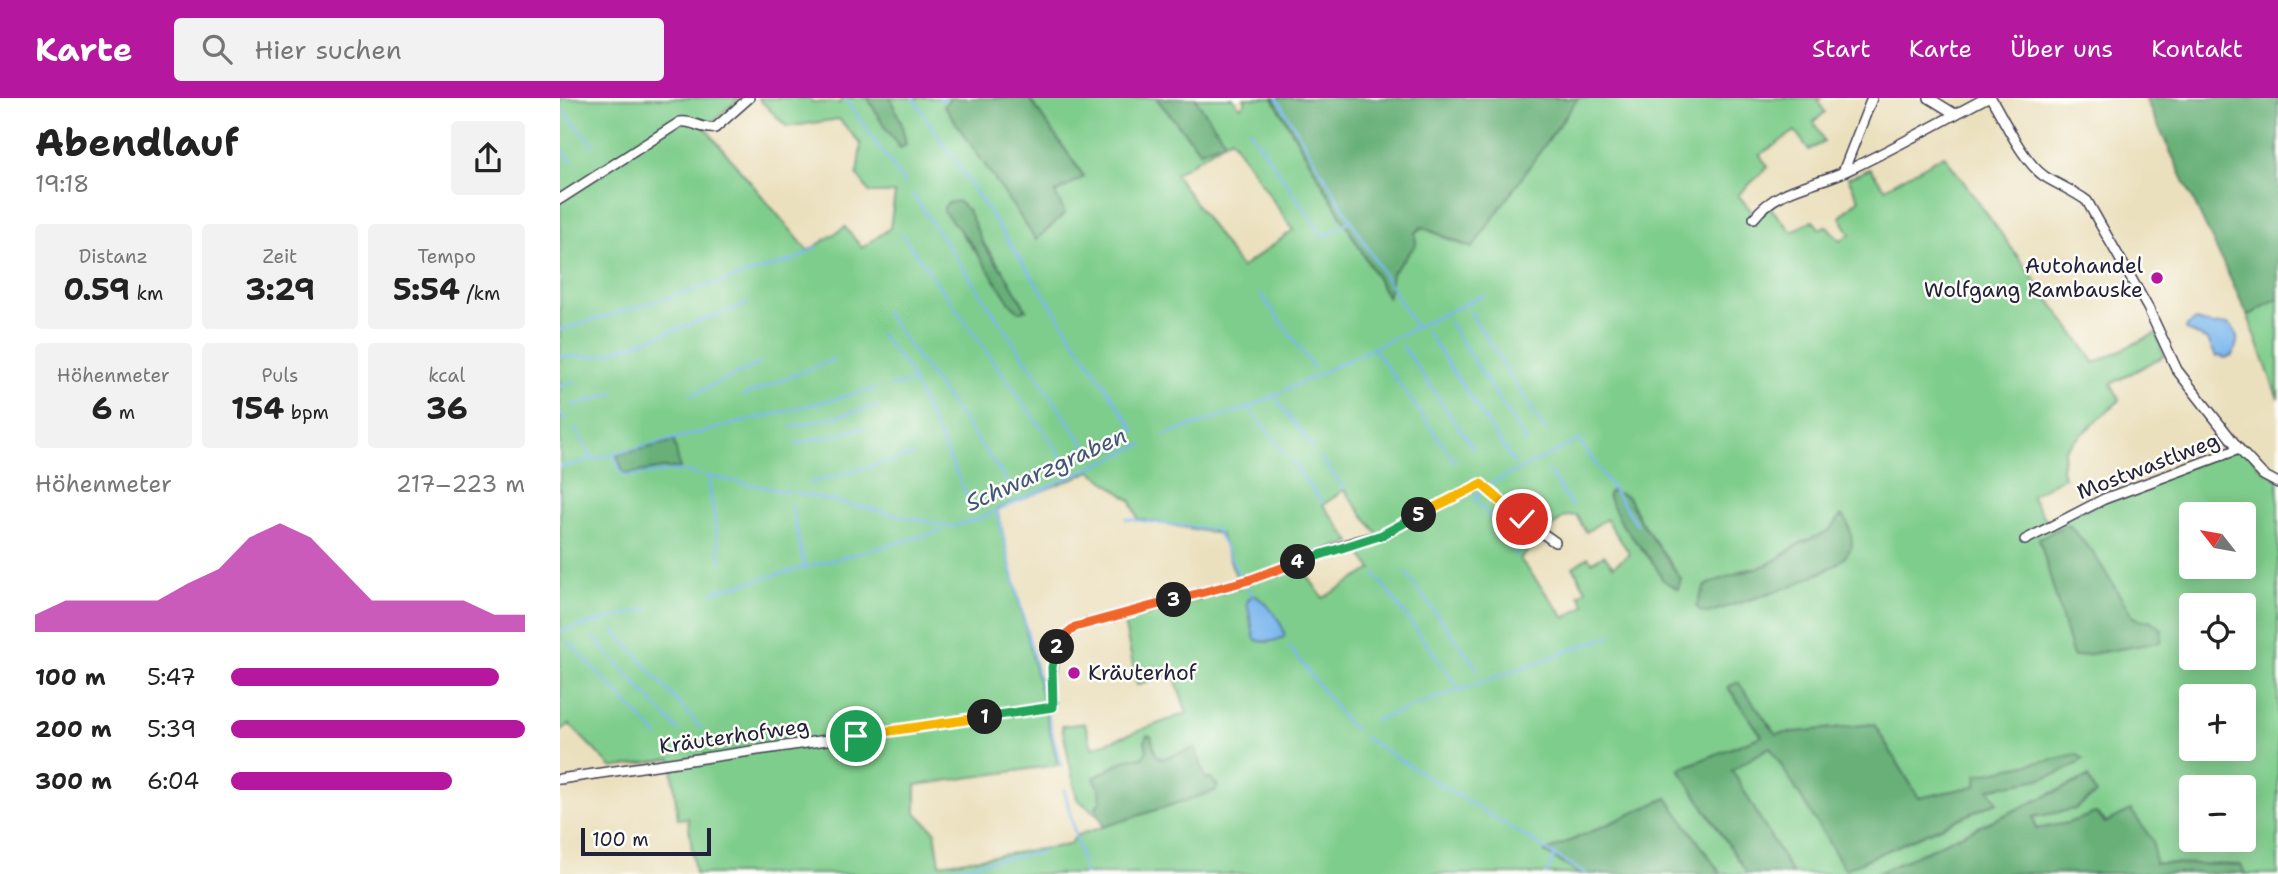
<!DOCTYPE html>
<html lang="de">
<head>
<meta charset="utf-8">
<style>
	:root { --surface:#fff; --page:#f2f2f2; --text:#222; --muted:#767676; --accent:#b5179e }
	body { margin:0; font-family:"Shantell Sans",sans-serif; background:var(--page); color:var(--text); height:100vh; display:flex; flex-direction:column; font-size:26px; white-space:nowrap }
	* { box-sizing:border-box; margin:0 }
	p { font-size:23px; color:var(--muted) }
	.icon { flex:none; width:38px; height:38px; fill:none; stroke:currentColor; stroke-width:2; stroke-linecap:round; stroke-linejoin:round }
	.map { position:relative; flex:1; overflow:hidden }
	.drawer { display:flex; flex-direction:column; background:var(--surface); width:560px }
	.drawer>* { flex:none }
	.needle { width:46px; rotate:301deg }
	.controls { position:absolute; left:1619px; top:404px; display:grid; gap:14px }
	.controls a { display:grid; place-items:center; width:77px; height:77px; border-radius:7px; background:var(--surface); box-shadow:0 4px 18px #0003; font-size:35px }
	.scale { position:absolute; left:21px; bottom:18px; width:130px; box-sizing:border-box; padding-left:7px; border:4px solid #22223b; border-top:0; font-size:19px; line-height:24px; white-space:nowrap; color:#22223b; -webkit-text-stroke:5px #fdfcf7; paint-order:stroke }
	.pin { position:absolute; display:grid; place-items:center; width:60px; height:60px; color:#fff; margin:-30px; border:4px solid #fff; border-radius:50%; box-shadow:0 2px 7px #0007 }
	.km { position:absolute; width:35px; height:35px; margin:-18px; border-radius:50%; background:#222; color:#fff; font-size:19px; line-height:35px; text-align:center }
	.round { display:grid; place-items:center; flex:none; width:74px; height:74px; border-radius:7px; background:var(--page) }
	.headline { display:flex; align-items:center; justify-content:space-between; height:119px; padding:0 35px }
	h1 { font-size:38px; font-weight:700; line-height:52px }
	.stats { display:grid; grid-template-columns:repeat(3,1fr); gap:10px; height:119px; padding:7px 35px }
	.stats div { display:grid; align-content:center; border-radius:7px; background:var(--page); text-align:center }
	.stats b { font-size:30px; font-weight:700 }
	.stats small { font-size:19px; font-weight:400 }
	.stats p { font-size:19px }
	.chart { height:196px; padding:14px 35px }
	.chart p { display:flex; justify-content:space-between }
	.chart svg { width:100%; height:126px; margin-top:7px; fill:var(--accent); opacity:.7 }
	ul { padding:0 35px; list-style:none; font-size:23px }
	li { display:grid; grid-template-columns:112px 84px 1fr; align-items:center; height:52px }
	li i { height:18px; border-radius:9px; background:var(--accent) }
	header { display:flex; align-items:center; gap:42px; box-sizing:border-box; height:98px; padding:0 35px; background:var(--accent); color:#fff }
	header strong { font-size:33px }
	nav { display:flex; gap:38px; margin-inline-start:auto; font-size:24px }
	.search { width:490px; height:63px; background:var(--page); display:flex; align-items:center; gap:18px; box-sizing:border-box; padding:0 24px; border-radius:7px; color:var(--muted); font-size:26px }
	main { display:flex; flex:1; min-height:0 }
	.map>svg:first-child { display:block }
	.green { fill:#7fcd8c; stroke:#507864; stroke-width:2; fill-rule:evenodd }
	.forest { fill:#67b078; stroke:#44695a; stroke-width:2 }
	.water { fill:#7cb7ee; stroke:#4f6c94; stroke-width:2 }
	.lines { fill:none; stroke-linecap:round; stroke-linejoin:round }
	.stream { stroke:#7cb7ee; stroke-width:2.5 }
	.minor-casing { stroke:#403e4f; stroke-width:12 }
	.minor { stroke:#fff; stroke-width:9 }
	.split-1-casing { stroke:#fff; stroke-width:14 }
	.split-2-casing { stroke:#fff; stroke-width:14 }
	.split-3-casing { stroke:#fff; stroke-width:14 }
	.split-4-casing { stroke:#fff; stroke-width:14 }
	.split-5-casing { stroke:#fff; stroke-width:14 }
	.split-6-casing { stroke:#fff; stroke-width:14 }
	.split-1 { stroke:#f5b400; stroke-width:9 }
	.split-2 { stroke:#22a559; stroke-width:9 }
	.split-3 { stroke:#f0652b; stroke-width:9 }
	.split-4 { stroke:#f0652b; stroke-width:9 }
	.split-5 { stroke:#22a559; stroke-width:9 }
	.split-6 { stroke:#f5b400; stroke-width:9 }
	.poi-dot { fill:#b5179e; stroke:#fdfcf7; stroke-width:2.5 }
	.labels { text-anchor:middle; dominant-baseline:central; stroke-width:5; stroke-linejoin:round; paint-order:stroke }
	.poi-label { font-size:21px; fill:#22223b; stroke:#fdfcf7; text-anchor:end }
	.street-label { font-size:21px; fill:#22223b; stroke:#fdfcf7 }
	.water-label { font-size:23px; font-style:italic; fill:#42567a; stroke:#fdfcf7 }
</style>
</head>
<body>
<header>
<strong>Karte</strong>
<div class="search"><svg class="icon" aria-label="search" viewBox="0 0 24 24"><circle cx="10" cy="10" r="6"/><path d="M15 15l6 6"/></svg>Hier suchen</div>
<nav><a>Start</a><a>Karte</a><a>Über uns</a><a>Kontakt</a></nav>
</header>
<main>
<section class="drawer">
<div class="headline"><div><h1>Abendlauf</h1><p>19:18</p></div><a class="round"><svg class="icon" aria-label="share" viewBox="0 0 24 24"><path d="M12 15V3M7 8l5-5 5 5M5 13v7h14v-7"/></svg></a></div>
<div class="stats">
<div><p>Distanz</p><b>0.59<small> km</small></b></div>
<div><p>Zeit</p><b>3:29</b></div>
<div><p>Tempo</p><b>5:54<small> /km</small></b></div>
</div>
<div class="stats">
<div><p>Höhenmeter</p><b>6<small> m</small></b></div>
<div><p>Puls</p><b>154<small> bpm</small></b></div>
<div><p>kcal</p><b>36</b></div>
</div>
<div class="chart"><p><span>Höhenmeter</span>217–223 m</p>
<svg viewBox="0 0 160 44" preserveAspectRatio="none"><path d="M0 44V38L10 33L20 33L30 33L40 33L50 27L60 22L70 11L80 6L90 11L100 22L110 33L120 33L130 33L140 33L150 38L160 38V44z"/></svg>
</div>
<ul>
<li><b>100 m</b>5:47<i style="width:91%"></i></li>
<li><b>200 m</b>5:39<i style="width:100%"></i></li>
<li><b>300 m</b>6:04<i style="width:75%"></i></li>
</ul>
</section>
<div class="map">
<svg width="1718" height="776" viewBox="0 0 1718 776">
	<rect width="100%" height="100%" fill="#fdfcf7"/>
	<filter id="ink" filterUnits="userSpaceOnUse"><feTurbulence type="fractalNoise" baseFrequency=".0143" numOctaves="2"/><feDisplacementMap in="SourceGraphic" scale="14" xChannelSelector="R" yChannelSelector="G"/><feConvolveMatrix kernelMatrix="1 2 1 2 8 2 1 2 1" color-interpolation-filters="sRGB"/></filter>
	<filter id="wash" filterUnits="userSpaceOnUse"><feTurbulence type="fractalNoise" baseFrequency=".00686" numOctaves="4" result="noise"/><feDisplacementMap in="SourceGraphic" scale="28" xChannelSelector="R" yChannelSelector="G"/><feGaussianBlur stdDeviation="1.57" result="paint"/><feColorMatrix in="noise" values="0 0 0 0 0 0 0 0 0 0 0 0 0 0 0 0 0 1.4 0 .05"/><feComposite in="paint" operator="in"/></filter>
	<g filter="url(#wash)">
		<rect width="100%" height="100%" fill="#ebe0be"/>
		<!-- green -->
		<g class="green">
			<path d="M0 0H179L153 24H140L248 153 285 129 302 150 330 130 335 95H310L297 77 301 46 279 21 227 29 198 0H250L252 4 280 5 282 0H308L323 27 340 50 346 47 341 24 330 0H391L384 8 495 95 524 78 469 0H596L641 53 664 43 635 0H673L680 9 686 4 684 0H713L827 198 832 175 856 147 855 135 862 129 892 143 912 150 1018 0H1261L1258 3 1265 14 1254 24 1264 44 1249 52 1235 33 1200 57 1208 69 1178 97 1193 115 1209 108 1232 134 1252 122 1260 131 1267 128 1280 143 1290 136 1280 119 1299 101 1288 80 1310 71 1325 90 1384 57 1535 265 1596 235 1604 258 1551 286 1560 302 1505 351 1502 370 1504 379 1471 398 1488 426 1668 353 1681 345 1701 370 1718 380V776H1684L1681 767 1595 765 1536 715 1508 725 1476 731 1473 719 1515 711 1527 679 1316 776H1232L1171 672 1210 648 1286 771 1437 704 1428 691 1500 675 1417 677 1416 688 1359 700 1314 626 1216 636 1168 590 1202 638 1119 671 1188 776H1161L1107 700 985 754 1019 776H135L128 720 118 721 111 661 52 670 9 626 0 634ZM671 40 733 132 681 170 615 76ZM403 138 419 139 446 177 466 211 450 205 433 176ZM531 373 571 403 578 421 660 436 680 489 564 524 577 587 613 574 627 615 532 650 525 625 502 628 517 701 539 718 536 708 541 704 540 692 534 680 567 661 583 659 587 652 585 643 591 638 596 657 602 661 635 650 646 681 655 693 518 737 508 747 380 766 375 733 356 715V687L498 667 437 411ZM784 392 820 439 795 448 812 471 763 500 737 463 791 444 763 407ZM1048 398 1068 399 1079 421 1115 471 1103 482 1095 467 1063 427ZM1631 416H1684V469H1631ZM1016 417 1026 434 1046 421 1070 456 1053 468 1044 457 1032 464 1028 459 1013 469 1026 492 1019 497 1025 507 1005 520 960 461 1003 419ZM1277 423 1268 472 1215 494 1148 515 1144 496 1180 473 1206 468 1242 444 1264 436 1274 429ZM1479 440 1534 456 1573 519 1581 523 1590 522 1602 532 1601 543ZM1631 508H1684V560H1631ZM708 511 715 517 722 540 706 544 696 542 691 525ZM1631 598H1684V651H1631ZM1631 690H1684V742H1631Z"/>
			<path d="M1718 200V301L1688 218Z"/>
		</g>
		<!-- forest -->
		<g class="forest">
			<path d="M308 0H330L341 24 346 47 340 50 323 26Z"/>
			<path d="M391 0H469L524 79 495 95 505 115 476 142 384 7Z"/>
			<path d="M596 0H635L665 43 640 53Z"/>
			<path d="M713 0H1018L912 150 862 129 855 135 856 147 832 175 828 199Z"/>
			<path d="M1585 0H1718V200L1688 218Z"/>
			<path d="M398 103 408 112 425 150 446 177 466 211 460 214 450 205 410 144 384 114V109L388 105Z"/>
			<path d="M114 343 120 370H103L68 376 63 374 57 357Z"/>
			<path d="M1052 393 1068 399 1079 421 1121 481 1118 491 1103 482 1095 467 1063 428 1048 398V395Z"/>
			<path d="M1281 417 1286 421 1291 435 1292 448 1285 459 1276 467 1234 487 1148 515 1140 513 1136 508 1145 488C1164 478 1183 475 1203 468 1218 464 1228 451 1242 445 1263 434 1267 439 1281 417Z"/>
			<path d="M1508 426 1534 456 1573 519 1581 523 1590 522 1602 532 1601 544 1513 559 1479 440Z"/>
			<path d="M1178 584 1216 636 1314 626 1359 700 1416 688 1417 677 1517 656 1523 661C1499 682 1459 684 1429 691L1437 704 1285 771 1210 649 1172 672 1232 776H1188L1119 671 1202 638 1168 589Z"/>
			<path d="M587 637 591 638 596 657 602 661 635 650 646 681 650 680 658 688 655 693 543 729 536 708 541 704 540 692 534 680 567 661 583 659 587 652 585 643Z"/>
			<path d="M1528 679 1536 696 1515 711 1473 719 1476 731 1508 725 1536 715 1545 725 1571 712 1593 743 1595 765 1681 767 1685 775 1316 776Z"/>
			<path d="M1107 700 1161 776H1019L985 754Z"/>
		</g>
		<!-- water -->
		<g class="water">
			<path d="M1636 222 1653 227 1668 226C1681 235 1678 244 1673 257L1665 260 1660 258 1656 259 1648 242 1626 232V229Z"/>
			<path d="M692 497C705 500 723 525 725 538 717 543 706 545 696 542L694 539 687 504Z"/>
		</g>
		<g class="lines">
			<!-- stream -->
			<g class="stream">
				<path d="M285 0 345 86"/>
				<path d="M353 0 575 333"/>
				<path d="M380 0 382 3 385 0"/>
				<path d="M717 0 856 230"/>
				<path d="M0 9 34 48"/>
				<path d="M689 31 764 139 789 123"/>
				<path d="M0 49 12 63"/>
				<path d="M353 97 530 355"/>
				<path d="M342 136 506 364"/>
				<path d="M701 196 754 270"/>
				<path d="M324 213 452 390"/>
				<path d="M910 214 986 333"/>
				<path d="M889 224 967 345"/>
				<path d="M0 232 234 162 258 148"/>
				<path d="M867 234 954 365"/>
				<path d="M320 236 347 270 408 400"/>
				<path d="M842 247 913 350"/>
				<path d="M815 252 895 363"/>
				<path d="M0 258 31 259 49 255 188 206"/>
				<path d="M0 288 15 283"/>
				<path d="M330 288 352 284"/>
				<path d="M131 297 199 266"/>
				<path d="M183 298 275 261"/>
				<path d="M714 298 753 350"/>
				<path d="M12 308 55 295"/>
				<path d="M690 311 727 358"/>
				<path d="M0 316 7 322"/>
				<path d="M231 329 319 308"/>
				<path d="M15 331 33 361 54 356 61 375 67 378 118 372 140 377"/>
				<path d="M605 337 690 309 924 197"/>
				<path d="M235 346 305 330"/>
				<path d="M54 356 315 291"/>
				<path d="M760 359 784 391"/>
				<path d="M731 363 763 405"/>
				<path d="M0 369 33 361"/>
				<path d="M988 372 1012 408"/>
				<path d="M146 378 229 394"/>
				<path d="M148 378 161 464"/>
				<path d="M250 385 353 357"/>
				<path d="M930 386 1019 342 1077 426"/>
				<path d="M921 393 915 399 957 458"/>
				<path d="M237 395 391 429 418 421 583 346"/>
				<path d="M231 405 245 471"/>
				<path d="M437 414 485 604"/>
				<path d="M566 421 656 432 681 480"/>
				<path d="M846 475 919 573"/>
				<path d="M815 476 900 591"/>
				<path d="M687 489 692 497"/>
				<path d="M152 494 382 433"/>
				<path d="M54 532 141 630"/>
				<path d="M0 533 89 511"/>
				<path d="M32 538 118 632"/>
				<path d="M9 544 98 638"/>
				<path d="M729 548 788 626 795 631"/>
				<path d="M487 614 501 668"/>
				<path d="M816 622 1051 538"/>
				<path d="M803 639 1026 776"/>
				<path d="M504 691 525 776"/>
				<path d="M391 770 483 754"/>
				<path d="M355 776 381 771"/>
				<path d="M986 776 995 757"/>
			</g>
		</g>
	</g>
	<g filter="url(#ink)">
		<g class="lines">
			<!-- minor casing -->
			<g class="minor-casing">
				<g id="minor">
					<path d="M1369 0 1395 16"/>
					<path d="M1431 0C1445 23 1462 62 1484 78 1498 87 1514 93 1527 103L1588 210 1617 272 1679 351 1703 377 1718 385"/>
					<path d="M1283 74 1312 0"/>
					<path d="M0 101 120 24C133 22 142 32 155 30L189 0"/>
					<path d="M1194 120C1218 89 1255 88 1288 72 1335 50 1380 24 1426 0"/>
					<path d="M1465 442 1544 401 1679 351"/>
					<path d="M0 681 493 609C492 578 488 551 515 529L689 482 797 443 822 437 921 386 962 421 995 444"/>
				</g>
			</g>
			<!-- minor -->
			<use href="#minor" class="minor"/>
		</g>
	</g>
	<g class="lines" filter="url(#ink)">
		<!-- split-1 casing -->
		<g class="split-1-casing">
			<path id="split-1" d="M296 638 425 619"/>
		</g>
		<!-- split-2 casing -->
		<g class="split-2-casing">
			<path id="split-2" d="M425 619 493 609 492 569 497 549"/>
		</g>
		<!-- split-3 casing -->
		<g class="split-3-casing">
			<path id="split-3" d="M497 549 504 538 515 529 614 502"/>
		</g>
		<!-- split-4 casing -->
		<g class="split-4-casing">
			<path id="split-4" d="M614 502 689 482 738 464"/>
		</g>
		<!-- split-5 casing -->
		<g class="split-5-casing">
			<path id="split-5" d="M738 464 822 437 859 417"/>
		</g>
		<!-- split-6 casing -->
		<g class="split-6-casing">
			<path id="split-6" d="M859 417 921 386 962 421"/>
		</g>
		<!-- split-1 -->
		<use href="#split-1" class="split-1"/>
		<!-- split-2 -->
		<use href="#split-2" class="split-2"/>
		<!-- split-3 -->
		<use href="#split-3" class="split-3"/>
		<!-- split-4 -->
		<use href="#split-4" class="split-4"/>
		<!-- split-5 -->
		<use href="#split-5" class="split-5"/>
		<!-- split-6 -->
		<use href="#split-6" class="split-6"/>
	</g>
	<!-- markers -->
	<g class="poi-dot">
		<circle cx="1597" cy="180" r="7"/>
		<circle cx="514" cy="575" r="7"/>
	</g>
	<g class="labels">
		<!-- poi labels -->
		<g class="poi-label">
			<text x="1583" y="168">Autohandel<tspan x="1583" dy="24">Wolfgang Rambauske</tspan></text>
			<text x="528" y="575" text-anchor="start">Kräuterhof</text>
		</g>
		<!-- street labels -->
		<g class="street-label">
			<text transform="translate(1588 368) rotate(-21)">Mostwastlweg</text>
			<text transform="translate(174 638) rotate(-8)">Kräuterhofweg</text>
		</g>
		<!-- water labels -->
		<g class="water-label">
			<text transform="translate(486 371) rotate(-24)">Schwarzgraben</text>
		</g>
	</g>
</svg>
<div class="controls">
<a><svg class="needle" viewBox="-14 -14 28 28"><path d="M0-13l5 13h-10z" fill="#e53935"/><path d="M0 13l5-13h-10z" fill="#767676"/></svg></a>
<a><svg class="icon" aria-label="locate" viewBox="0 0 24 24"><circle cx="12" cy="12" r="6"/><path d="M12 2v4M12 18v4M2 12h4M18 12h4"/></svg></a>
<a>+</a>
<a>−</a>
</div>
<div class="scale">100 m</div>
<div class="pin" style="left:296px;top:638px;background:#1e9e55"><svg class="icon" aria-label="arrive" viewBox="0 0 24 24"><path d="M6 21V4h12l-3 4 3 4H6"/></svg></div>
<div class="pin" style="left:962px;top:421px;background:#d93025"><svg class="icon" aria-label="check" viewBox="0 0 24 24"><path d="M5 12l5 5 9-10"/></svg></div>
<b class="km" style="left:425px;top:619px">1</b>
<b class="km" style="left:497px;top:549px">2</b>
<b class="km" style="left:614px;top:502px">3</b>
<b class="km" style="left:738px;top:464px">4</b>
<b class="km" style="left:859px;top:417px">5</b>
</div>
</main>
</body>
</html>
